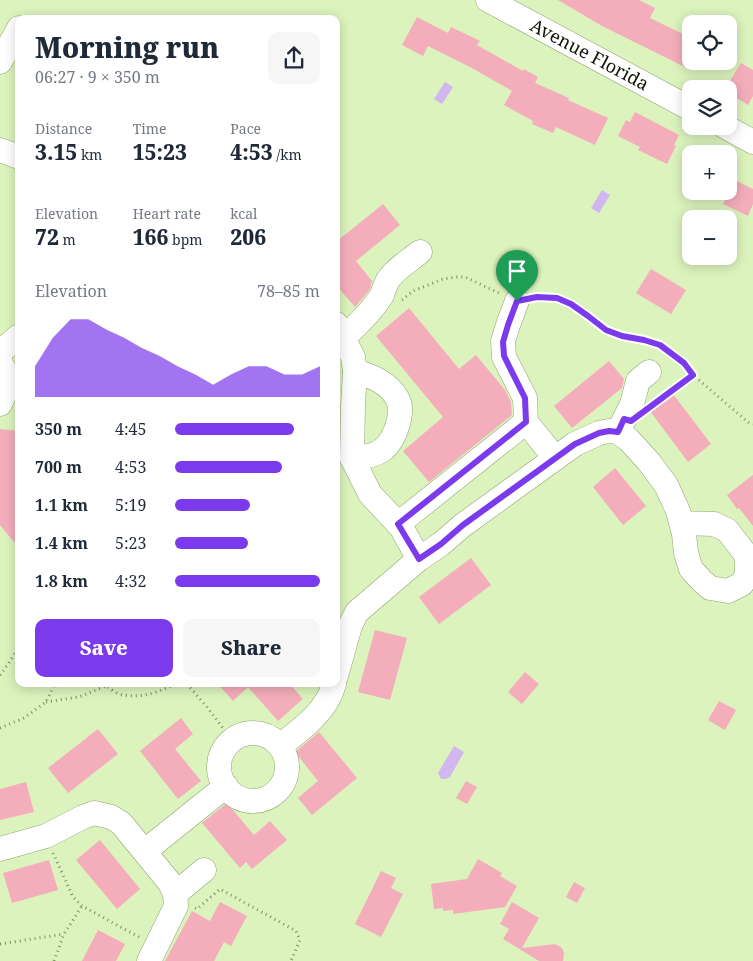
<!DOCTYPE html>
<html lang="en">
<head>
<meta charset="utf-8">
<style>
	:root { --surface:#fff; --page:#f6f6f7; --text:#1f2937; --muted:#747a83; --accent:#7c3aed }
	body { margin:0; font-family:"Noto Serif",serif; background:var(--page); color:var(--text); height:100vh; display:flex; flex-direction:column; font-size:19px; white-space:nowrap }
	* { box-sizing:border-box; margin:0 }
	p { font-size:16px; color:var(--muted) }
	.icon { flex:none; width:28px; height:28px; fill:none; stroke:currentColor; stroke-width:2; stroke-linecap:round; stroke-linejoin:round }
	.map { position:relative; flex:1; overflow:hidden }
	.drawer { position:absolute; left:15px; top:15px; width:325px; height:672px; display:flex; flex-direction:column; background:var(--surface); border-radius:10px; box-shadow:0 2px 12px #0003 }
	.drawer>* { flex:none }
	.fabs { position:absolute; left:682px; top:15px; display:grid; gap:10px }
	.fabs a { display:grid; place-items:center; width:55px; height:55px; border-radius:10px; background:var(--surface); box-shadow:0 2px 12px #0003; font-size:25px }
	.pin { position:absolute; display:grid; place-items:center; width:42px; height:42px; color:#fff; margin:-51px -21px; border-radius:50% 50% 50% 0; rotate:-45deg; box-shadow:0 0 5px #0007 }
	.pin .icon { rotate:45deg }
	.round { display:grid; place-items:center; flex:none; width:52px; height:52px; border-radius:10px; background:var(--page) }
	.summary { display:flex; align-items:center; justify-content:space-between; height:85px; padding:0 20px }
	h1 { font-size:28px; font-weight:800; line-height:38px }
	.metrics { display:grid; grid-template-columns:repeat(3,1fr); gap:8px; height:85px; padding:5px 20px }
	.metrics div { display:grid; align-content:center }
	.metrics b { font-size:21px; font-weight:800 }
	.metrics small { font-size:14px; font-weight:400 }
	.metrics p { font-size:14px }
	.chart { height:140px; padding:10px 20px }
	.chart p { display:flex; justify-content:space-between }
	.chart svg { width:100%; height:90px; margin-top:5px; fill:var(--accent); opacity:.7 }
	.action { display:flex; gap:10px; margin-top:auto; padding:10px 20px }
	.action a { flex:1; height:58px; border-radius:10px; background:var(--accent); color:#fff; font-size:20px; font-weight:800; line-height:58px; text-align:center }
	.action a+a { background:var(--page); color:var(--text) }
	ul { padding:0 20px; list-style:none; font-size:16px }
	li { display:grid; grid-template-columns:80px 60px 1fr; align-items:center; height:38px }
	li i { height:12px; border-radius:6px; background:var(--accent) }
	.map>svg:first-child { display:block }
	.water { fill:#d2b6ef }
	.building { fill:#f4adbb }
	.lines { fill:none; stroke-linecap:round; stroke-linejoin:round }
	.minor-casing { stroke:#8fa472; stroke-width:25 }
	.path { stroke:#7e8e68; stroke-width:3; stroke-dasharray:1 4; stroke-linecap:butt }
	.minor { stroke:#fff; stroke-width:24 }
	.route-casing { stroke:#fff; stroke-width:10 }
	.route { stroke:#7c3aed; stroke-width:6 }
	.labels { text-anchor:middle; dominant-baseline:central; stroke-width:4.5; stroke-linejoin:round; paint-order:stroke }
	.street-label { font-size:18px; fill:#0f1704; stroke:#fff }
</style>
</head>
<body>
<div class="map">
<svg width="753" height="961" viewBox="0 0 753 961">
	<rect width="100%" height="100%" fill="#dcf3bd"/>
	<!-- water -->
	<g class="water">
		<path d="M445 82 453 87 442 104 434 99Z"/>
		<path d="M602 190 610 195 599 213 591 208Z"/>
		<path d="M454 746 464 752 450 777 445 779H441L438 773Z"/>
	</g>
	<!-- building -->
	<g class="building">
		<path d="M558 0H639L655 8 650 18 691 38V70L602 26Z"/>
		<path d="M417 17 448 33 451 27 480 41 477 45 523 71 524 69 538 77 535 83 569 98 568 100 608 118 595 145 556 127 553 133 532 124 533 121 504 105 512 91 472 68 428 46 423 56 402 45Z"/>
		<path d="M741 63 753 70V96L748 105 729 93V89H725Z"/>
		<path d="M635 112 679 135 674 145 676 146 667 164 638 150 640 147 618 136 626 120 630 122Z"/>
		<path d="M735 180 753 189V204L748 216 723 204Z"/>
		<path d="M383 204 400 225 356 261 372 281 370 289 355 307 336 285V242Z"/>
		<path d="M651 269 686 290 671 314 636 293Z"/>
		<path d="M409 308 459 369 476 355 505 390 511 402 512 415 429 482 403 451 443 417 376 336Z"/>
		<path d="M609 361 624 379 622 388 572 428 554 406Z"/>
		<path d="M673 394 711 444 688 462 650 411Z"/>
		<path d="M0 429 19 431V548L0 525Z"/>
		<path d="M615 468 646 506 623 525 593 487Z"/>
		<path d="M753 475V526L739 508 737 509 727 495Z"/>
		<path d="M471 558 491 585 439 624 419 597Z"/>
		<path d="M375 630 407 638 390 700 358 692Z"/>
		<path d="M525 672 539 684 522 704 508 692Z"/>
		<path d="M218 684H290L303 699 278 721 248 687 233 701Z"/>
		<path d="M719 701 736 710 725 730 708 720Z"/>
		<path d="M181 718 193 734 175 749 201 781 178 799 140 751Z"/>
		<path d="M98 729 118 754 68 793 48 768Z"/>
		<path d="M319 732 357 778 312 815 298 798 318 781 295 752Z"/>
		<path d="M466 781 477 787 467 804 456 798Z"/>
		<path d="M26 782 34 812 0 820V789Z"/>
		<path d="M227 803 254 835 270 821 287 840 252 869 246 862 240 868 202 823Z"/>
		<path d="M100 840 140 889 117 909 76 860Z"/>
		<path d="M478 859 502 873 500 876 517 886 505 907 453 914V910L443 911V908L434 909 431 884 467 879Z"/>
		<path d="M49 860 58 890 12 903 3 873Z"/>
		<path d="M381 871 396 878 391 888 403 894 381 937 355 924Z"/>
		<path d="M574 882 585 888 577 903 566 897Z"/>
		<path d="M220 902 247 916 231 946 224 942 214 961H165L192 911 210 921Z"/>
		<path d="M512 902 539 918 522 948 555 944 562 948 564 953 563 961H539L503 939 509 929 500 924Z"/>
		<path d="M98 930 125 944 116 961H82Z"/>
	</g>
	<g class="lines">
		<!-- minor casing -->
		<g class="minor-casing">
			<g id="minor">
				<path d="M488 0 691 109"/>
				<path d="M0 62 19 28"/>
				<path d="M724 126 753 142"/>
				<path d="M0 150 19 157"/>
				<path d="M517 301 508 325 503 341 504 357 525 398 526 422 555 458"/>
				<path d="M336 324 353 357 355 371 353 406 352 458 370 494 401 527 419 559"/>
				<path d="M336 341C351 334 373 309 382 295 384 290 385 285 388 280 395 269 409 261 420 252"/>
				<path d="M0 352 19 336"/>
				<path d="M0 361 10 382 0 404"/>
				<path d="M618 432 632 404 638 381 649 372"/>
				<path d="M352 458C378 457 390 450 398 424 400 415 402 407 397 398 388 382 371 376 355 371"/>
				<path d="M398 524 526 422"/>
				<path d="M336 676 350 626 357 612 419 559 441 544 463 525 575 444 599 433 609 431 618 432 629 440 649 462 666 485 678 511 684 534 686 553 691 569 702 581 710 588 728 591 742 584 747 574V556L727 530 714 524 681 523"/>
				<circle cx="253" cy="767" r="34"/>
				<path d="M280 746C296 733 315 720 326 702 330 697 332 690 334 684"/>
				<path d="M0 849 46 836 83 817 94 813 111 817 121 823 170 883 175 894 176 906 149 961"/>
				<path d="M145 851 226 786"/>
				<path d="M175 894 204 870"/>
			</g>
		</g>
		<!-- path -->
		<g class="path">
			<path d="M535 297 557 298 571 304 588 316 606 330 622 336 644 340 660 345 685 363 693 375 749 423 753 424"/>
			<path d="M402 300 413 291 443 279 456 277H465L501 294"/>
			<path d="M652 406 693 375"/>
			<path d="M0 675 2 673 19 647"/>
			<path d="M104 684 106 686C111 689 118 695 124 695 142 698 160 692 175 684"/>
			<path d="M187 684 207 707 232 740"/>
			<path d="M46 702 79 697 106 686"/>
			<path d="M0 728 24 718 46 702 55 684"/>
			<path d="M53 853 73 897 82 906 139 937"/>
			<path d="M195 908 197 909 220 889 296 931 300 940 291 961"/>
			<path d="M0 944 64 934"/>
			<path d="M54 961 64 934 82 906"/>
		</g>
		<!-- minor -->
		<use href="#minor" class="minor"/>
	</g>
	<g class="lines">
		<!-- route casing -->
		<g class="route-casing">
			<path id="route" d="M537 297 557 298 571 304 588 316 606 330 622 336 644 340 660 345 684 363 693 375 631 421 624 419 618 432 609 431 599 433 575 444 463 525 441 544 419 559 398 524 526 422 525 398 504 356 503 342 508 325 517 301Z"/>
		</g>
		<!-- route -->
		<use href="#route" class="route"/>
	</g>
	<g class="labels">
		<!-- street labels -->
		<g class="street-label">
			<text transform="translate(590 54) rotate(28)">Avenue Florida</text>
		</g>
	</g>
</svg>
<div class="fabs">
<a><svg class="icon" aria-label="locate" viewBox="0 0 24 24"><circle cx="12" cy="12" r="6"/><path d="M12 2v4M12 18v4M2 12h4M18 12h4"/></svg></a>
<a><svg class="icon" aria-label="layers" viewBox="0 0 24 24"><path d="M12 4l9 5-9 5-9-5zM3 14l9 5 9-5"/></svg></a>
<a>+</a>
<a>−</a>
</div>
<div class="pin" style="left:517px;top:301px;background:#1e9e55"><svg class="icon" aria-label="arrive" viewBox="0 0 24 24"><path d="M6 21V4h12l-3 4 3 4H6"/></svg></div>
<section class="drawer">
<div class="summary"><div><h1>Morning run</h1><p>06:27 · 9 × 350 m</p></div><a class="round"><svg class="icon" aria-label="share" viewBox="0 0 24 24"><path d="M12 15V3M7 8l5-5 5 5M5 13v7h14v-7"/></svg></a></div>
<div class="metrics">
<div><p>Distance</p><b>3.15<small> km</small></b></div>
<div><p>Time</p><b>15:23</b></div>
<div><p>Pace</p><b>4:53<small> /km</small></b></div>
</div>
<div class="metrics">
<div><p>Elevation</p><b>72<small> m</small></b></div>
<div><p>Heart rate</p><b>166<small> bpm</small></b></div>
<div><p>kcal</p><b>206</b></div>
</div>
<div class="chart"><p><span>Elevation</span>78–85 m</p>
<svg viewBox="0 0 160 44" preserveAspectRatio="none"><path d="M0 44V29L10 15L20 6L30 6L40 11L50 15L60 20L70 24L80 29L90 33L100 38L110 33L120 29L130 29L140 33L150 33L160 29V44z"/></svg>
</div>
<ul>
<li><b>350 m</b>4:45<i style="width:82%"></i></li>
<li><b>700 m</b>4:53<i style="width:74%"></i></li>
<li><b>1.1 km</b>5:19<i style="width:52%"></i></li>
<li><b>1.4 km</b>5:23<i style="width:50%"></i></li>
<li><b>1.8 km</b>4:32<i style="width:100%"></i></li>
</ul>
<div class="action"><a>Save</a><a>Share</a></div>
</section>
</div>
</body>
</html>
